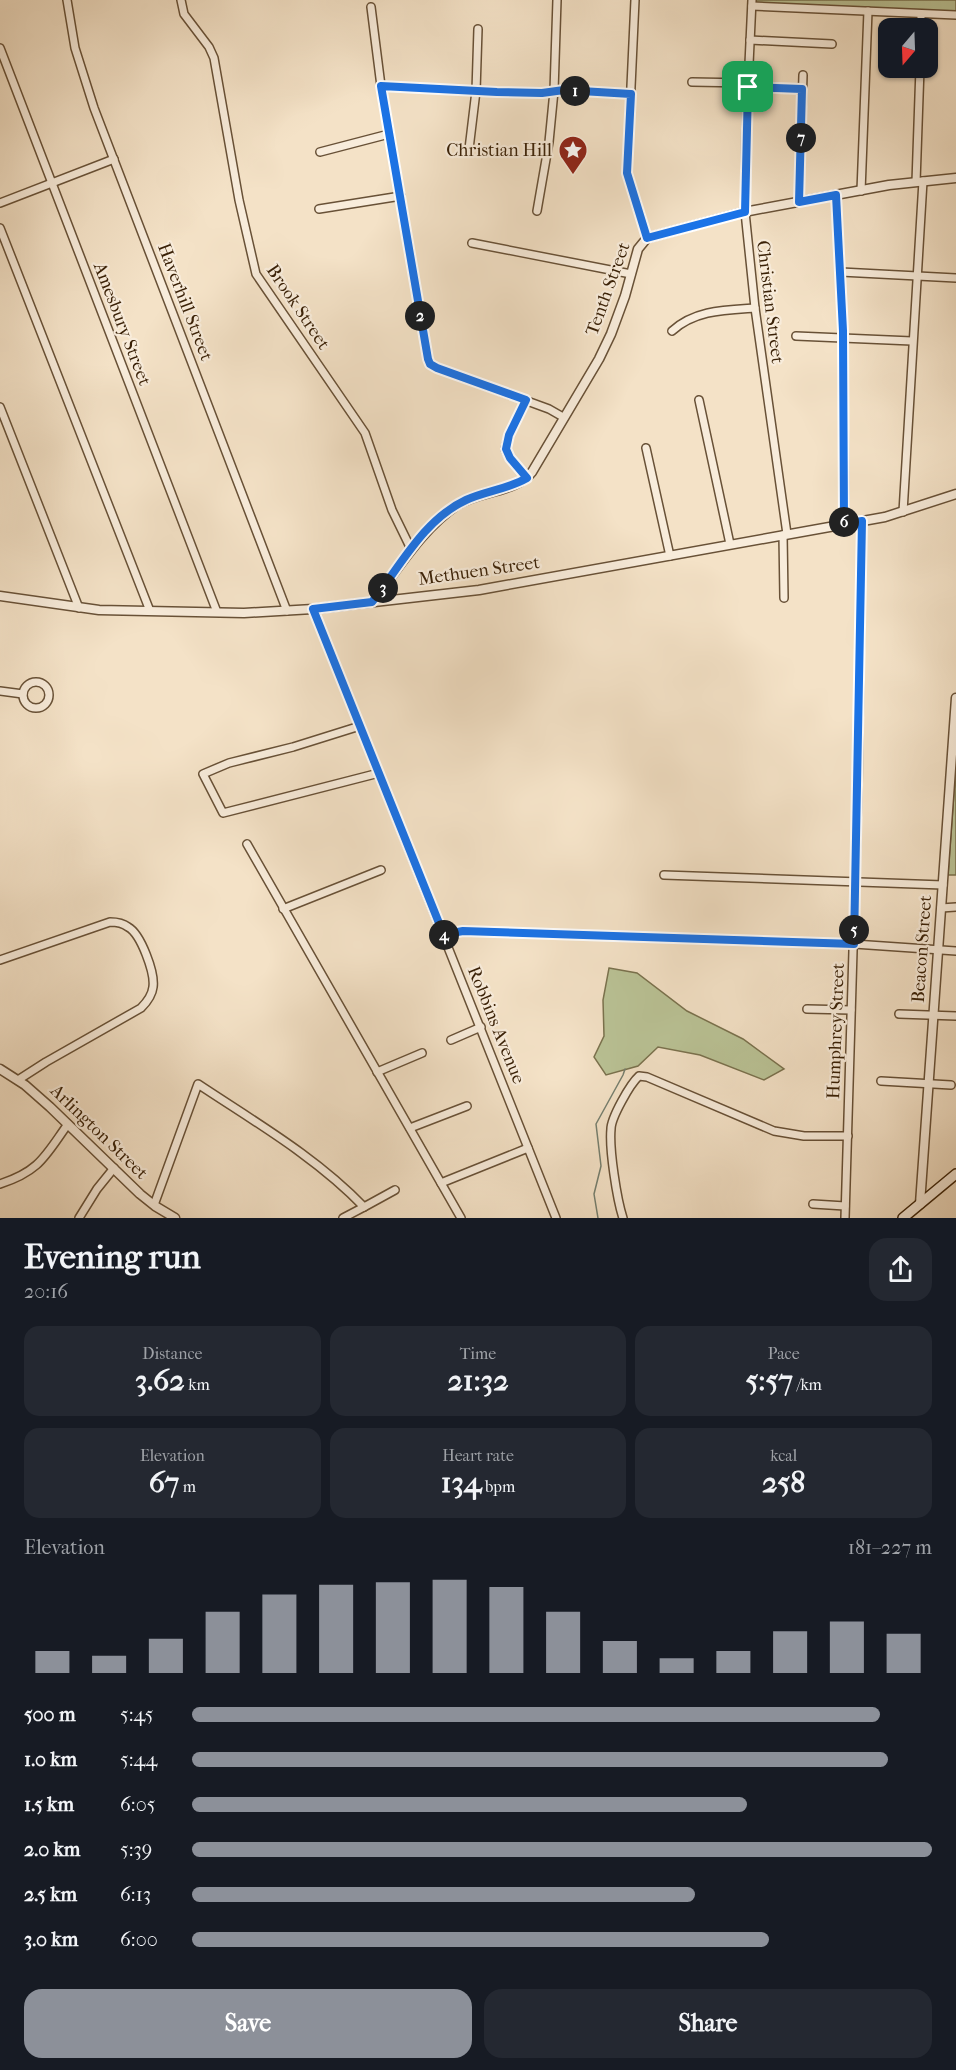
<!DOCTYPE html>
<html lang="en">
<head>
<meta charset="utf-8">
<style>
	:root { --surface:#171b24; --page:#242831; --text:#f1f3f6; --muted:#9ea1a6; --accent:#8c9099 }
	body { margin:0; font-family:"IM FELL French Canon",serif; background:var(--page); color:var(--text); height:100vh; display:flex; flex-direction:column; font-size:22px; white-space:nowrap }
	* { box-sizing:border-box; margin:0 }
	p { font-size:20px; color:var(--muted) }
	.icon { flex:none; width:33px; height:33px; fill:none; stroke:currentColor; stroke-width:2; stroke-linecap:round; stroke-linejoin:round }
	.map { position:relative; height:1218px; overflow:hidden }
	.details { display:flex; flex-direction:column; background:var(--surface); flex:1 }
	.details>* { flex:none }
	.needle { width:39px; rotate:199deg }
	.controls { position:absolute; left:878px; top:18px; display:grid; gap:12px }
	.controls a { display:grid; place-items:center; width:60px; height:60px; border-radius:12px; background:var(--surface); box-shadow:0 2px 4px #0004; font-size:30px }
	.pin { position:absolute; display:grid; place-items:center; width:51px; height:51px; color:#fff; margin:-26px; border-radius:12px; box-shadow:0 3px 9px #0006 }
	.km { position:absolute; width:30px; height:30px; margin:-15px; border-radius:50%; background:#222; color:#fff; font-size:16px; line-height:30px; text-align:center }
	.round { display:grid; place-items:center; flex:none; width:63px; height:63px; border-radius:18px; background:var(--page) }
	.overview { display:flex; align-items:center; justify-content:space-between; height:102px; padding:0 24px }
	h1 { font-size:33px; font-weight:700; line-height:45px }
	.metrics { display:grid; grid-template-columns:repeat(3,1fr); gap:9px; height:102px; padding:6px 24px }
	.metrics div { display:grid; align-content:center; border-radius:15px; background:var(--page); text-align:center }
	.metrics b { font-size:30px; font-weight:700 }
	.metrics small { font-size:16px; font-weight:400 }
	.metrics p { font-size:16px }
	.chart { height:168px; padding:12px 24px }
	.chart p { display:flex; justify-content:space-between }
	.chart svg { width:100%; height:108px; margin-top:6px; stroke:var(--accent); stroke-width:6 }
	.action { display:flex; gap:12px; margin-top:auto; padding:12px 24px }
	.action a { flex:1; height:69px; border-radius:18px; background:var(--accent); color:#fff; font-size:24px; font-weight:700; line-height:69px; text-align:center }
	.action a+a { background:var(--page); color:var(--text) }
	ul { padding:0 24px; list-style:none; font-size:20px }
	li { display:grid; grid-template-columns:96px 72px 1fr; align-items:center; height:45px }
	li i { height:15px; border-radius:8px; background:var(--accent) }
	.map>svg:first-child { display:block }
	.green { fill:#bac396; stroke:#7a724e; stroke-width:1.5 }
	.lines { fill:none; stroke-linecap:round; stroke-linejoin:round }
	.stream { stroke:#757f6f; stroke-width:1.5 }
	.minor-casing { stroke:#685137; stroke-width:10 }
	.tertiary-casing { stroke:#685137; stroke-width:11 }
	.secondary-casing { stroke:#3a2107; stroke-width:12 }
	.minor { stroke:#f8ecdb; stroke-width:7 }
	.tertiary { stroke:#f8ecdb; stroke-width:8 }
	.secondary { stroke:#f8ecdb; stroke-width:9 }
	.route-casing { stroke:#fff; stroke-width:12 }
	.route { stroke:#1a73e8; stroke-width:8 }
	.labels { text-anchor:middle; dominant-baseline:central; stroke-width:4.5; stroke-linejoin:round; paint-order:stroke }
	.poi-label { font-size:18px; fill:#3a2107; stroke:#f8ecdb; text-anchor:end }
	.street-label { font-size:18px; fill:#3a2107; stroke:#f8ecdb }
</style>
</head>
<body>
<div class="map">
<svg width="956" height="1218" viewBox="0 0 956 1218">
	<rect width="100%" height="100%" fill="#f4e2c7"/>
	<filter id="stains"><feTurbulence type="fractalNoise" baseFrequency=".00333" numOctaves="4"/><feColorMatrix values="0 0 0 0 .2 0 0 0 0 .09 0 0 0 0 .02 0 0 0 .5 -.17"/></filter>
	<radialGradient id="worn" r=".72"><stop offset=".6" stop-color="#630" stop-opacity="0"/><stop offset="1" stop-color="#630" stop-opacity=".3"/></radialGradient>
	<!-- green -->
	<g class="green">
		<path d="M752 0H956V15L752 6Z"/>
		<path d="M956 765V875H948Z"/>
		<path d="M609 968 637 973 687 1011 743 1039 784 1069 764 1080 700 1055 658 1047 638 1066 606 1075 594 1057 604 1036 603 1000Z"/>
	</g>
	<g class="lines">
		<!-- stream -->
		<path class="stream" d="M598 1218 594 1194 601 1166 596 1124 623 1075 625 1069"/>
		<!-- minor casing -->
		<g class="minor-casing">
			<g id="minor">
				<path d="M67 0 75 48 94 108 287 611"/>
				<path d="M181 0 184 14 209 47 214 58 239 200 256 274 365 433 392 510 411 549"/>
				<path d="M635 0 627 173 647 238"/>
				<path d="M752 0 746 128 745 212 755 308 787 534"/>
				<path d="M752 6 956 15"/>
				<path d="M371 7 381 86 428 359 430 364 437 368 549 409 563 417"/>
				<path d="M921 28V14"/>
				<path d="M750 40 832 44"/>
				<path d="M0 48 217 612"/>
				<path d="M692 82 748 83"/>
				<path d="M381 86 497 92 542 93 564 90 631 94"/>
				<path d="M748 87 802 89"/>
				<path d="M469 149 476 91 478 29"/>
				<path d="M320 152 389 134"/>
				<path d="M916 182 920 68"/>
				<path d="M861 191 868 11"/>
				<path d="M836 195 843 331 845 524"/>
				<path d="M799 202 803 75"/>
				<path d="M0 203 114 159"/>
				<path d="M319 209 401 196"/>
				<path d="M537 211 549 142 554 91 557 0"/>
				<path d="M0 228 150 611"/>
				<path d="M472 243 631 274"/>
				<path d="M841 272 956 278"/>
				<path d="M672 331C695 310 725 310 755 308"/>
				<path d="M796 336 912 341"/>
				<path d="M526 400 509 435 505 449 510 458 527 478"/>
				<path d="M699 400 730 544"/>
				<path d="M0 407 79 608"/>
				<path d="M646 448 670 556"/>
				<path d="M903 512 923 181"/>
				<path d="M783 535 784 598"/>
				<path d="M313 609 556 1218"/>
				<circle cx="36" cy="695" r="13"/>
				<path d="M0 691 23 694"/>
				<path d="M360 726 293 747 229 763 203 774 223 813 379 773"/>
				<path d="M247 844 461 1218"/>
				<path d="M664 875 943 885"/>
				<path d="M941 908 956 907"/>
				<path d="M283 909 381 870"/>
				<path d="M445 938 452 933 463 931 854 944 956 951"/>
				<path d="M0 960 110 922C116 922 123 923 128 927 141 934 155 973 153 987 152 996 147 1002 141 1008L46 1062 18 1080"/>
				<path d="M807 1009 851 1010"/>
				<path d="M899 1014 956 1016"/>
				<path d="M451 1040 481 1027"/>
				<path d="M377 1072 422 1053"/>
				<path d="M881 1081 951 1085"/>
				<path d="M410 1128 467 1106"/>
				<path d="M441 1183 528 1148"/>
				<path d="M0 1184C40 1171 45 1156 68 1124"/>
				<path d="M813 1204 845 1206"/>
				<path d="M154 1205 198 1084C255 1122 316 1157 364 1207L343 1218"/>
				<path d="M364 1207 395 1190"/>
				<path d="M79 1218 97 1189 114 1168"/>
				<path d="M623 1218C617 1200 609 1149 611 1129 611 1118 630 1084 639 1076L647 1077 774 1131 804 1136H848"/>
				<path d="M845 1218 858 784 862 521"/>
			</g>
		</g>
		<!-- tertiary casing -->
		<g class="tertiary-casing">
			<g id="tertiary">
				<path d="M0 596 99 610 244 613 313 609 479 590 885 517 956 494"/>
				<path d="M372 602C399 568 421 530 457 505 479 491 517 492 532 472L599 359 611 334 625 296 638 249 647 238 744 212 889 185 956 178"/>
				<path d="M0 1069 25 1085 50 1107 140 1194 155 1206 175 1218"/>
				<path d="M920 1204 956 698"/>
			</g>
		</g>
		<!-- secondary casing -->
		<g class="secondary-casing">
			<path id="secondary" d="M903 1218 956 1174"/>
		</g>
		<!-- minor -->
		<use href="#minor" class="minor"/>
		<!-- tertiary -->
		<use href="#tertiary" class="tertiary"/>
		<!-- secondary -->
		<use href="#secondary" class="secondary"/>
	</g>
	<g class="lines">
		<!-- route casing -->
		<g class="route-casing">
			<path id="route" d="M381 86 497 92 542 93 564 90 631 94 627 173 647 238 745 212 748 87 802 89 799 202 836 195 843 331 844 524 862 521 854 944 463 931 452 933 445 938 313 609 372 602C400 567 423 520 466 500 486 491 508 489 527 478L510 458 506 449 509 435 526 400 437 368 430 364 428 359Z"/>
		</g>
		<!-- route -->
		<use href="#route" class="route"/>
	</g>
	<!-- icons -->
	<defs>
		<g id="sight-pin" transform="scale(1.5)"><path d="M0 17L-7.5 6A9.5 9.5 0 1 1 7.5 6Z" fill="#8f2418" stroke="#f8ecdb"/><path d="M0-6L1.8-2.2L6-1.7L2.9 1.2L3.7 5.4L0 3.3L-3.7 5.4L-2.9 1.2L-6-1.7L-1.8-2.2Z" fill="#fff"/></g>
	</defs>
	<g fill-rule="evenodd">
		<use href="#sight-pin" x="573" y="150"/>
	</g>
	<g class="labels">
		<!-- poi labels -->
		<g class="poi-label">
			<text x="552" y="150">Christian Hill</text>
		</g>
		<!-- street labels -->
		<g class="street-label">
			<text transform="translate(608 289) rotate(-70)">Tenth Street</text>
			<text transform="translate(185 302) rotate(69)">Haverhill Street</text>
			<text transform="translate(770 302) rotate(83)">Christian Street</text>
			<text transform="translate(298 307) rotate(56)">Brook Street</text>
			<text transform="translate(122 324) rotate(69)">Amesbury Street</text>
			<text transform="translate(479 571) rotate(-8)">Methuen Street</text>
			<text transform="translate(922 949) rotate(-86)">Beacon Street</text>
			<text transform="translate(496 1025) rotate(68)">Robbins Avenue</text>
			<text transform="translate(836 1031) rotate(-88)">Humphrey Street</text>
			<text transform="translate(99 1132) rotate(44)">Arlington Street</text>
		</g>
	</g>
	<rect width="100%" height="100%" filter="url(#stains)"/>
	<rect width="100%" height="100%" fill="url(#worn)"/>
</svg>
<div class="controls">
<a><svg class="needle" viewBox="-14 -14 28 28"><path d="M0-13l5 13h-10z" fill="#e53935"/><path d="M0 13l5-13h-10z" fill="#9ea1a6"/></svg></a>
</div>
<div class="pin" style="left:748px;top:87px;background:#1e9e55"><svg class="icon" aria-label="arrive" viewBox="0 0 24 24"><path d="M6 21V4h12l-3 4 3 4H6"/></svg></div>
<b class="km" style="left:575px;top:91px">1</b>
<b class="km" style="left:420px;top:316px">2</b>
<b class="km" style="left:383px;top:588px">3</b>
<b class="km" style="left:444px;top:935px">4</b>
<b class="km" style="left:854px;top:930px">5</b>
<b class="km" style="left:844px;top:522px">6</b>
<b class="km" style="left:801px;top:138px">7</b>
</div>
<section class="details">
<div class="overview"><div><h1>Evening run</h1><p>20:16</p></div><a class="round"><svg class="icon" aria-label="share" viewBox="0 0 24 24"><path d="M12 15V3M7 8l5-5 5 5M5 13v7h14v-7"/></svg></a></div>
<div class="metrics">
<div><p>Distance</p><b>3.62<small> km</small></b></div>
<div><p>Time</p><b>21:32</b></div>
<div><p>Pace</p><b>5:57<small> /km</small></b></div>
</div>
<div class="metrics">
<div><p>Elevation</p><b>67<small> m</small></b></div>
<div><p>Heart rate</p><b>134<small> bpm</small></b></div>
<div><p>kcal</p><b>258</b></div>
</div>
<div class="chart"><p><span>Elevation</span>181–227 m</p>
<svg viewBox="0 0 160 44" preserveAspectRatio="none"><path d="M5 44V35M15 44V37M25 44V30M35 44V19M45 44V12M55 44V8M65 44V7M75 44V6M85 44V9M95 44V19M105 44V31M115 44V38M125 44V35M135 44V27M145 44V23M155 44V28"/></svg>
</div>
<ul>
<li><b>500 m</b>5:45<i style="width:93%"></i></li>
<li><b>1.0 km</b>5:44<i style="width:94%"></i></li>
<li><b>1.5 km</b>6:05<i style="width:75%"></i></li>
<li><b>2.0 km</b>5:39<i style="width:100%"></i></li>
<li><b>2.5 km</b>6:13<i style="width:68%"></i></li>
<li><b>3.0 km</b>6:00<i style="width:78%"></i></li>
</ul>
<div class="action"><a>Save</a><a>Share</a></div>
</section>
</body>
</html>
